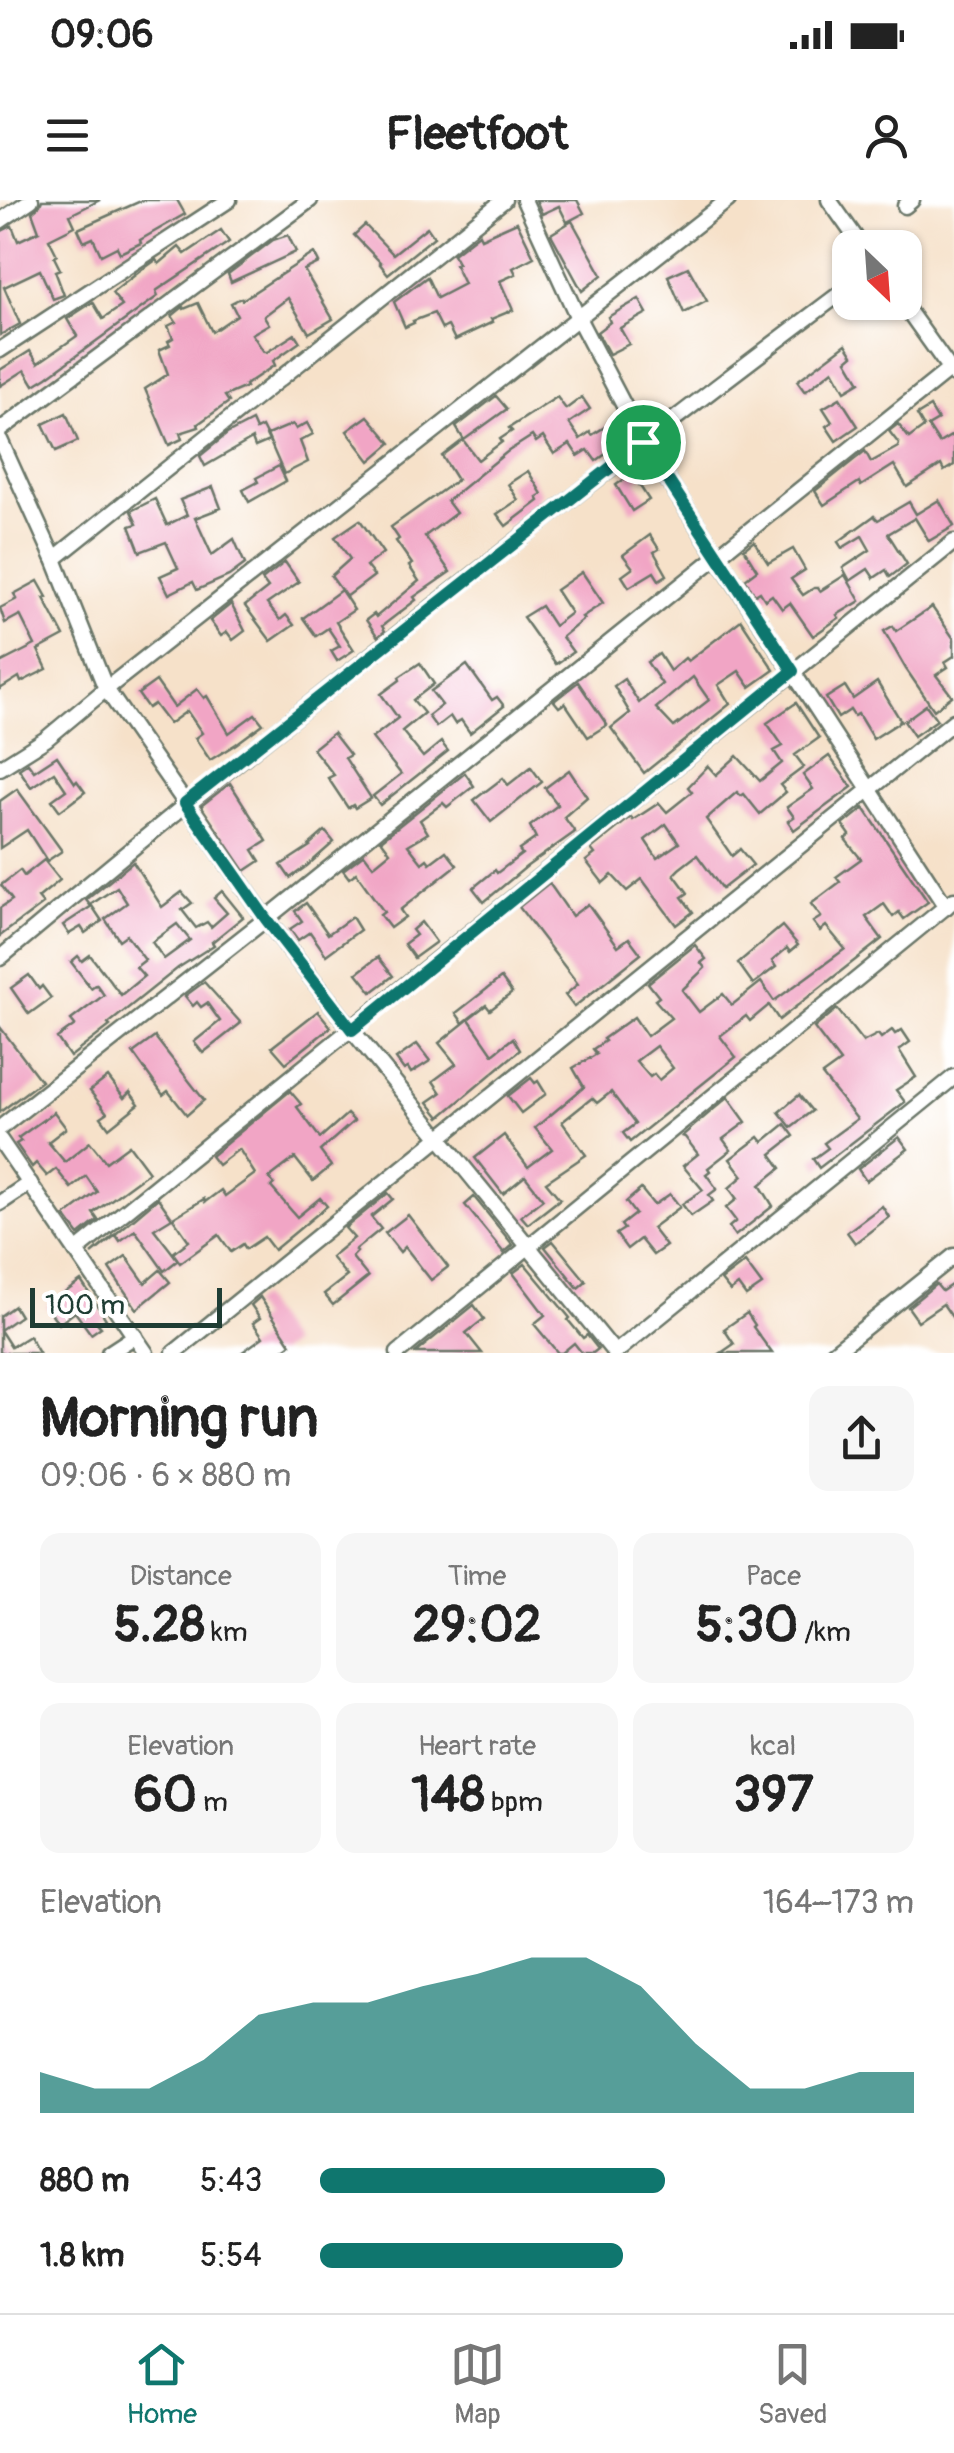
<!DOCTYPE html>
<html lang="en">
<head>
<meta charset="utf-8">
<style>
	:root { --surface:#fff; --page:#f6f6f6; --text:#222; --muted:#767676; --line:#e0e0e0; --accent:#0f766e }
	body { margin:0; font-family:Pangolin,sans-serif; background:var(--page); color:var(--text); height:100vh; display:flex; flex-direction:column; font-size:38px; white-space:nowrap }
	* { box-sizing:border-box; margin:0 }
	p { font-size:32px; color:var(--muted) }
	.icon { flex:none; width:55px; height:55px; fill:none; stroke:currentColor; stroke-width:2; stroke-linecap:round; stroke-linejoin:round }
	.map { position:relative; height:1153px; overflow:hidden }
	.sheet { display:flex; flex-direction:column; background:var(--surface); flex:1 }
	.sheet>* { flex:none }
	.needle { width:65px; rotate:155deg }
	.buttons { position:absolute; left:832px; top:30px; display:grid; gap:20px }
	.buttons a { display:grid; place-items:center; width:90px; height:90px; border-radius:20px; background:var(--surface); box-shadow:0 2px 8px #0004; font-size:50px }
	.scale { position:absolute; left:30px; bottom:25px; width:192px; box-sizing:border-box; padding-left:10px; border:5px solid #1f3d34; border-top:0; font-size:28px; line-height:35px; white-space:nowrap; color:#1f3d34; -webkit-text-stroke:8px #fff; paint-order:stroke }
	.pin { position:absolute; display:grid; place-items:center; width:85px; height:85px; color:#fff; margin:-42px; border:5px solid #fff; border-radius:50%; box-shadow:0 2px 10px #0007 }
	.round { display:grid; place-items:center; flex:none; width:105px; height:105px; border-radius:20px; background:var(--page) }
	.overview { display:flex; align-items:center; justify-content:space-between; height:170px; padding:0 40px }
	h1 { font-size:55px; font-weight:700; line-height:75px }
	.figures { display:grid; grid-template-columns:repeat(3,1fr); gap:15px; height:170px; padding:10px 40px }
	.figures div { display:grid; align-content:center; border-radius:20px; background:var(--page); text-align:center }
	.figures b { font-size:50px; font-weight:700 }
	.figures small { font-size:28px; font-weight:400 }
	.figures p { font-size:28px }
	.chart { height:280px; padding:20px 40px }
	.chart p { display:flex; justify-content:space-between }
	.chart svg { width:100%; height:180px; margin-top:10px; fill:var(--accent); opacity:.7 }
	ul { padding:0 40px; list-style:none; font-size:32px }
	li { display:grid; grid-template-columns:160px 120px 1fr; align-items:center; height:75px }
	li i { height:25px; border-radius:12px; background:var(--accent) }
	.status { display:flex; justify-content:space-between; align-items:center; height:70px; padding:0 50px; background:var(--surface); direction:ltr }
	.status svg { height:28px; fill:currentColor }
	header { display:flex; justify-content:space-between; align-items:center; height:130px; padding:0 40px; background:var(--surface); font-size:45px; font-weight:700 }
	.tab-bar { display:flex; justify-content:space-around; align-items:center; height:140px; border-top:2px solid var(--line); background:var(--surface); font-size:28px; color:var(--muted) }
	.tab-bar a { display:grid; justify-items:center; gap:5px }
	.tab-bar .current { color:var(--accent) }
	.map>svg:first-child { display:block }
	.building { fill:#f1a5c5; fill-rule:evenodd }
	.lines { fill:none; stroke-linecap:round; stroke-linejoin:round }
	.minor-casing { stroke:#6a7668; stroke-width:19 }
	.minor { stroke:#fff; stroke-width:14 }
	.route-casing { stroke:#fff; stroke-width:20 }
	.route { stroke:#0f766e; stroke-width:12 }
</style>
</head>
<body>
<div class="status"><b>09:06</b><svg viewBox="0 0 49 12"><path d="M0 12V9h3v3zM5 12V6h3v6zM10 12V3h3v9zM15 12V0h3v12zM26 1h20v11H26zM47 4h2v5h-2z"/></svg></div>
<header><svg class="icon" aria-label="menu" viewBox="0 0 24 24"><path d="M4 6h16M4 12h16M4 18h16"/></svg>Fleetfoot<svg class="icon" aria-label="person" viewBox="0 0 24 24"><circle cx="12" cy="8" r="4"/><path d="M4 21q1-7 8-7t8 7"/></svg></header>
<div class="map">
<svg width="954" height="1153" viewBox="0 0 954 1153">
	<rect width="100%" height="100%" fill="#fff"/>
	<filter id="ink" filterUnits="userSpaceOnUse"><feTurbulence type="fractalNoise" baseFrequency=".01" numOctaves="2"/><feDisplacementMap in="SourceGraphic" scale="20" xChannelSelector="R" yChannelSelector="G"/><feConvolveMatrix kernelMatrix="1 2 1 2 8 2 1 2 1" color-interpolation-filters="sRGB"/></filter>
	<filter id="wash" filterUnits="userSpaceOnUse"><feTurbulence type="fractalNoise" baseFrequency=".0048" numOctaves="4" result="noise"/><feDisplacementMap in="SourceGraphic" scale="40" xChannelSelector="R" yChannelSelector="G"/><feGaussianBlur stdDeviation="2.25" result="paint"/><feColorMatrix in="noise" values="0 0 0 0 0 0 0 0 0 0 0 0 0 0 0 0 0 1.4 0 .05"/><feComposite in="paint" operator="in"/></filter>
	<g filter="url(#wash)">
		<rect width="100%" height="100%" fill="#f6e1c9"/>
		<g id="blocks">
			<!-- building -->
			<g class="building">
				<path d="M42 0H100L70 15 75 26 49 39 57 55 54 57 60 69 55 71 64 95 53 99 40 70 4 87 20 124 0 135V32L12 26 18 41 39 31 32 12 40 5Z"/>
				<path d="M143 0H177L185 14 140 40 141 43 120 53 117 47 101 55 93 38 84 42 78 29Z"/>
				<path d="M536 0H577L584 13 567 22 559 6 542 14Z"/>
				<path d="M572 21 602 75 582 91 551 34Z"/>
				<path d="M517 22 534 57 513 68 516 74 500 81 513 110 491 119 493 122 455 140 448 126 442 129 434 113 413 121 414 123 405 127 394 102 427 77 437 98 464 84 455 65 458 63 453 54 479 34 481 38Z"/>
				<path d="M365 25 393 54 427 27 434 37 388 74 380 64 381 63 354 35Z"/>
				<path d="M221 30 229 42 156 91 158 96 47 177 34 185 25 170 0 186V170L30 151 38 163 77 136 67 119 93 102 103 119 122 106 112 93 139 72 156 60 159 64 179 47 185 54Z"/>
				<path d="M288 35 296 52 231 82 228 74 273 40Z"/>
				<path d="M314 53 319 63 304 70 333 119 309 133 288 98 264 116 269 124 252 134 264 152H267L295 134 300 142 273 161 275 165 245 185 246 187 225 196 229 202 198 224 199 227 180 233 182 239 169 245 145 189 168 174 159 150 170 145 168 141 173 138 168 126 176 122 172 116 183 107 184 109 198 103 212 132 237 115 231 103 241 98 242 100Z"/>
				<path d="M688 67 707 101 684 113 668 76Z"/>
				<path d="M639 99 647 113 620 128 629 144 609 154 597 132 610 122 608 117Z"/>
				<path d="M846 144 853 155 847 160 860 182 845 191 833 170 805 192 797 181Z"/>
				<path d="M496 196 507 209 464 240 456 227Z"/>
				<path d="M557 197 566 209 582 197 590 209 569 223 580 239 590 232 592 235 611 223 624 241 596 261 588 250 578 256 570 244 554 254 543 237 536 242 532 236 507 252 447 301 456 313 425 336 450 372 414 397 416 400 382 426 385 431 378 437 366 420 374 414 376 417 419 381 409 366 412 364 396 341 399 339 391 327 457 280 442 256 463 240 478 260 502 242 500 239 512 231 509 228Z"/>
				<path d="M840 198 858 226 836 241 826 226 832 222 823 208Z"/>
				<path d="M930 207 938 220 928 226 939 243 954 234V265L944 271 941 265 907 287 894 265 861 286 859 282 824 305 815 291 865 251 871 262 898 247 899 244 889 231 898 224 909 238 924 227 917 215Z"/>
				<path d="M66 213 78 241 56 251 43 224Z"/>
				<path d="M368 216 391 243 370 261 347 231Z"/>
				<path d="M252 221 256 230 262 227 269 241 255 247 252 239 205 266 200 256 227 234Z"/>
				<path d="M307 223 313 234 300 241 308 262 284 274 267 235 293 224 296 229Z"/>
				<path d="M638 261 646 274 636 280 649 300 632 311 616 285 629 276 625 270Z"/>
				<path d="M279 266 286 281 249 302 243 290 258 282 256 278Z"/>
				<path d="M528 271 542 294 537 297 539 301 506 326 497 314 518 300 508 284Z"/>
				<path d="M213 287 221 308 195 318 212 355 234 339 245 364 229 376 197 390 193 382 169 394 160 376 178 368 166 342 140 352 130 326 137 324 131 311 155 299 167 325 187 315 180 300Z"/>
				<path d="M939 300 954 326 929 341 915 318 888 334 907 364 890 377 886 370 874 378 868 369 850 381 843 368 870 350 862 336 842 348 838 342 874 316 878 320 909 302 916 314Z"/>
				<path d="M360 320 383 353 366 366 374 376 346 397 331 376 350 359 335 337Z"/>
				<path d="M650 335 659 349 654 352 667 375 659 380 654 372 629 387 622 376 633 368 623 355Z"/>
				<path d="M754 341 768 363 793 349 805 370 791 379 803 395 814 388H818L820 391 845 375 860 401 837 415 839 418 813 436 790 403 782 409 772 395 765 400 760 392 755 395 745 379 757 370 744 349Z"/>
				<path d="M285 362 299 382 267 404 280 420 286 415 294 425 271 441 245 406 268 388 262 380Z"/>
				<path d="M582 372 603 403 582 417 584 419 562 437 573 452 556 464 523 417 541 406 554 426 571 413 556 390Z"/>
				<path d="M38 381 47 397 44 398 64 436 38 450 47 469 21 482 19 477 0 489V463L35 445 20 415 5 423 0 408 17 399 14 394Z"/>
				<path d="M341 390 354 410 336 422 354 450 337 461 331 451 340 446 328 428 316 436 303 418Z"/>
				<path d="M231 404 245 431 233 440 227 432 221 436 210 421Z"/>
				<path d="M932 407 954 439V456L945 462 948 467 936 475 952 496 934 510 906 469 884 431 893 426 896 431Z"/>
				<path d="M741 420 774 470 750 487 739 471 718 485 730 504 644 573 611 528 630 513 614 486 624 479 639 503 662 484 647 462 659 454 670 471 685 458 688 461ZM693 477 709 500 674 527 656 508Z"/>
				<path d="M420 463 434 484 413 500 424 513 402 531 423 557 441 542 448 551 380 605 373 596 401 574 372 538 398 518 381 494 400 480 399 477Z"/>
				<path d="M467 465 492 500 497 497 504 506 470 533 461 520 455 524 450 516 436 527 428 516 442 505 431 491Z"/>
				<path d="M156 481 174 507 197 489 204 498 207 496 229 533 255 514 263 524 236 544 210 560 195 538 202 533 187 511 169 524 154 504 148 508 138 494Z"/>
				<path d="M578 482 607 525 588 537 565 503 559 507 554 501Z"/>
				<path d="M877 482 901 521 873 539 858 514 854 516 850 510 838 518 826 498 845 486 853 499Z"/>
				<path d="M796 503 819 538 795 555 804 567 780 585 786 592 760 614 744 594 741 596 737 592 706 619 732 656 740 649 753 665 722 689 697 655 679 669 674 674 688 693 682 697 693 712 676 725 642 679 627 691 612 675 603 683 586 661 595 654 591 649 631 617 633 620 659 603 667 612 692 592 688 587 708 566 716 575 737 556 760 581 782 563 774 551 783 546 767 523ZM666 624 679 643 657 658 645 640Z"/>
				<path d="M926 505 937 520 914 536 904 521Z"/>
				<path d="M333 533 350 555 345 558 371 598 355 608 353 605 348 608 328 578 334 575 313 549Z"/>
				<path d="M57 556 75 583 77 581 85 592 60 611 52 600 66 590 54 572 31 587 19 569 28 563 34 571Z"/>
				<path d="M829 556 852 587 794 630 788 621 794 617 787 607 813 589 803 575Z"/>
				<path d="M531 567 542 582 491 622 474 600 503 578 508 585Z"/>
				<path d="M569 570 587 597 564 617 575 632 526 667 484 702 473 688 495 670 497 673 522 654 519 650 536 638 530 626 558 605 545 588Z"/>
				<path d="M465 573 474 586 447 607 443 603 420 620 428 633 408 645 422 663 427 659 430 663 446 651 457 665 400 710 405 717 390 728 380 715 384 712 356 673 349 678 343 670 364 654 373 666 390 652 381 640Z"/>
				<path d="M230 583 267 641 253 650 260 661 245 671 201 606Z"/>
				<path d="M17 589 62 651 47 661 27 630 0 648V601Z"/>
				<path d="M864 608 928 702 904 719 899 712 893 717 884 704 866 717 882 739 779 820 769 805 750 821 746 816 720 836 736 857 630 942 623 933 635 924 611 892 597 903 592 898 562 922 586 955 546 982 560 999 528 1024 521 1016 543 999 525 976 503 994 475 958 504 935 528 967 552 949 535 928 584 887 573 868 597 854 593 849 605 841 603 839 634 817 647 836 671 818 655 800 659 797 648 783 695 745 706 759 701 763 705 768 682 790 699 812 723 794 732 805 761 782 774 801 845 749 826 726 820 731 813 722 821 717 811 704 840 682 836 677 861 659 845 639 850 635 843 625ZM656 846 673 868 659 880 654 874 650 877 636 861Z"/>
				<path d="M325 631 334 642 307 666 290 678 281 665 310 646 309 645Z"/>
				<path d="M44 660 60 680 38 698 43 704 0 736V708L12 700 1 685 20 670 24 676Z"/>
				<path d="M133 662 162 707 182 692 192 703 182 710 196 728 207 722 211 727 227 713 214 698 222 691 243 717 212 742 214 745 178 768 108 824 110 826 70 857 57 838 75 825 71 820 104 795 96 784 91 788 71 762 78 756 82 761 90 755 121 795 144 776 136 767 145 760 126 735 119 740 105 719 127 703 117 687 90 705 86 700ZM177 724 190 740 164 759 152 742Z"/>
				<path d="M549 683 572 716 588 704 618 746 629 738 641 754 574 807 565 795 578 784 519 707Z"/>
				<path d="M306 703 328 734 352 717 360 730 326 755 310 732 298 740 290 729 302 721 295 711Z"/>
				<path d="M92 706 102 721 85 733 81 727 69 734 63 725Z"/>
				<path d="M421 722 436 742 414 758 404 744 416 735 412 730Z"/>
				<path d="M782 726 798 745 790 752 787 748 772 761 776 767 753 784 738 763Z"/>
				<path d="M378 757 393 776 372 792 357 773Z"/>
				<path d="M29 775 39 789 42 786 51 798 29 814 11 788Z"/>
				<path d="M501 778 512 793 490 810 486 805 463 823 456 813Z"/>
				<path d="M204 782 241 823 203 853 194 842 220 821 207 803 201 807 197 802 193 806 185 796Z"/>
				<path d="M837 809 863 842 878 834 881 838 892 830 895 834 902 830 910 842 899 850 916 877 896 890 905 902 819 968 813 959 828 948 824 943 857 919 822 875 840 862 814 828Z"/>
				<path d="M318 811 331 827 286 863 272 847Z"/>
				<path d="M469 819 493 854 513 838 520 850 440 917 428 902 441 893 433 881 456 864 439 843Z"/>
				<path d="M0 827 41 881 0 912Z"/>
				<path d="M155 837 204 900 187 915 168 891 163 895 133 853Z"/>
				<path d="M417 844 430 861 411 873 408 868 404 870 396 859Z"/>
				<path d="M108 877 124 898 130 892 139 904 109 928 101 917 107 913 90 891Z"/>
				<path d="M531 878 535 883 538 881 546 894 521 913 508 896Z"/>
				<path d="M290 891 301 904 297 907 320 938 347 914 354 921 320 951 331 966 313 981 295 958 269 978 274 984 271 987 297 1017 320 998 327 1006 274 1050 264 1037 246 1049 243 1044 231 1052 219 1035 180 1063 173 1053 189 1041 173 1018 204 999 205 1002 221 990 225 996 255 974 239 949 218 965 211 956Z"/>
				<path d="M799 895 812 911 791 927 779 912Z"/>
				<path d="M728 897 746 922 723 939 731 950 708 968 710 971 706 974 717 989 709 995 713 1001 691 1016 682 1004 703 990 683 966 698 954 685 937 682 936Z"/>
				<path d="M54 912 66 928 48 942 65 962 90 942 106 962 129 945 149 972 93 1013 98 1020 79 1035 65 1016 97 992 86 976 71 988 56 969 47 976 36 963 32 967 16 944 21 941 18 938Z"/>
				<path d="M785 924 794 936 771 954 781 968 760 985 773 1006 735 1036 729 1027 736 1021 726 1008 737 999 729 988 743 976 730 959 759 937 763 942Z"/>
				<path d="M899 937 908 949 866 981 858 969Z"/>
				<path d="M641 989 654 1005 670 994 680 1007 652 1028 666 1046 653 1055 640 1039 627 1049 616 1034 624 1029 621 1025 635 1014 626 1002Z"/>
				<path d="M388 993 393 999 371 1017 381 1029 355 1050 357 1052 352 1057 368 1077 333 1105 324 1094 347 1076 331 1057 354 1038 345 1028Z"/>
				<path d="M474 997 513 1045 504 1053 465 1005Z"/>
				<path d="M158 998 172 1018 154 1029 178 1060 164 1071 135 1030 120 1041 116 1035 92 1054Z"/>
				<path d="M882 1006 889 1017 855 1043 847 1032Z"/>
				<path d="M408 1015 448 1067 431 1080 405 1047 400 1052 385 1033Z"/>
				<path d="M553 1041 586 1081 578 1088 545 1047Z"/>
				<path d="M126 1056 145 1083 160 1070 170 1082 137 1109 109 1068Z"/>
				<path d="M745 1062 762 1085 746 1096 738 1085 730 1091 721 1080Z"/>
				<path d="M525 1064 570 1118 568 1120 583 1138 587 1135 598 1149 593 1153H582L574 1143 562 1153H558L534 1124 545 1115 513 1073Z"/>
				<path d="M81 1081 106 1119 98 1124 101 1127 91 1134 75 1112 59 1124 46 1106Z"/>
				<path d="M954 1083V1120L943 1104 918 1121 908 1107 936 1084 942 1091Z"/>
				<path d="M260 1097 291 1144 279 1153H241L263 1137 253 1123 260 1118 251 1105Z"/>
				<path d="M474 1105 484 1119 466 1133 482 1153H415Z"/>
				<path d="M14 1106 20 1116 0 1130 11 1147 29 1136 39 1153H0V1116Z"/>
				<path d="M747 1113 755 1125 753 1127 772 1153H721L734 1144 724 1129Z"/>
			</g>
		</g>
	</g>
	<g filter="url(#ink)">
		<use href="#blocks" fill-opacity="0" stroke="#6a7668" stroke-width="2.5"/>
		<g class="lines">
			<!-- minor casing -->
			<g class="minor-casing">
				<g id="minor">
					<path d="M524 0 578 118 643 242 946 707"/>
					<path d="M829 0 863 48"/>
					<path d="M905 6 912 0"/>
					<path d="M0 21 31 0"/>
					<path d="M902 102 954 175"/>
					<path d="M0 150 229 0"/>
					<path d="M0 230 310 0"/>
					<path d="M0 240 54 359 106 489 266 719 352 830 615 1153 954 877"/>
					<path d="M54 359 504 0"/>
					<path d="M0 568 46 539 106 489 728 0"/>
					<path d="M0 758C277 526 561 303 850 86"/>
					<path d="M0 928 266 719 950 169"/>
					<path d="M0 940 146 1153"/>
					<path d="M0 1003 30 983"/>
					<path d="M76 1051 954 342"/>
					<path d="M109 1153 135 1136"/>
					<path d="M174 1153 954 521"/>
					<path d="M398 1153 954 700"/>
					<path d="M833 1153 954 1056"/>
				</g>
			</g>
			<!-- minor -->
			<use href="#minor" class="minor"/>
		</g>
	</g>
	<g class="lines" filter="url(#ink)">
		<!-- route casing -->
		<g class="route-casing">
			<path id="route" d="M643 242 793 471 352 830 266 719 185 603Z"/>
		</g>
		<!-- route -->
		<use href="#route" class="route"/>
	</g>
</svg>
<div class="buttons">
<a><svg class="needle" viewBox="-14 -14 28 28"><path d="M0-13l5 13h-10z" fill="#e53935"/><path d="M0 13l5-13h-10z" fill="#767676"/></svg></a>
</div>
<div class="scale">100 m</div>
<div class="pin" style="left:643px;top:242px;background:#1e9e55"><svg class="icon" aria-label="arrive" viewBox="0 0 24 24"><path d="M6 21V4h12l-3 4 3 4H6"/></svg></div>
</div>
<section class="sheet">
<div class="overview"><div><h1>Morning run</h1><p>09:06 · 6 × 880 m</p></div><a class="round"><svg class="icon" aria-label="share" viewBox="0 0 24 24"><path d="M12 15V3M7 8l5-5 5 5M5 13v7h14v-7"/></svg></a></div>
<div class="figures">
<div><p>Distance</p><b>5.28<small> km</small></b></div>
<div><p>Time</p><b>29:02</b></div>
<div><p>Pace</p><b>5:30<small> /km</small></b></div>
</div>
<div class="figures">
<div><p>Elevation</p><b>60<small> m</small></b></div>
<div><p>Heart rate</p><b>148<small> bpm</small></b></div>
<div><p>kcal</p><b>397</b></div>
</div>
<div class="chart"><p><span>Elevation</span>164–173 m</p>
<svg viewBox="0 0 160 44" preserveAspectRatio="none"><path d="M0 44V34L10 38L20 38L30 31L40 20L50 17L60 17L70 13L80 10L90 6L100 6L110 13L120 27L130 38L140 38L150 34L160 34V44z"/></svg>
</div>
<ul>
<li><b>880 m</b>5:43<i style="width:58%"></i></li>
<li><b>1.8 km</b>5:54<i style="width:51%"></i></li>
</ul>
</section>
<nav class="tab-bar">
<a class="current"><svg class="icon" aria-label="home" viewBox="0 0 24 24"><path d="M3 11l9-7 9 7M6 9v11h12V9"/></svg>Home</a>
<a><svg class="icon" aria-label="map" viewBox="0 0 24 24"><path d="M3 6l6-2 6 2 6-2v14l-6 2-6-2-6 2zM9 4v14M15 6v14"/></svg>Map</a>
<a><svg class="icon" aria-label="saved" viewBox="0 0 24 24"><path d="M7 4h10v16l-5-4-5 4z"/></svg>Saved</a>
</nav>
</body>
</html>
